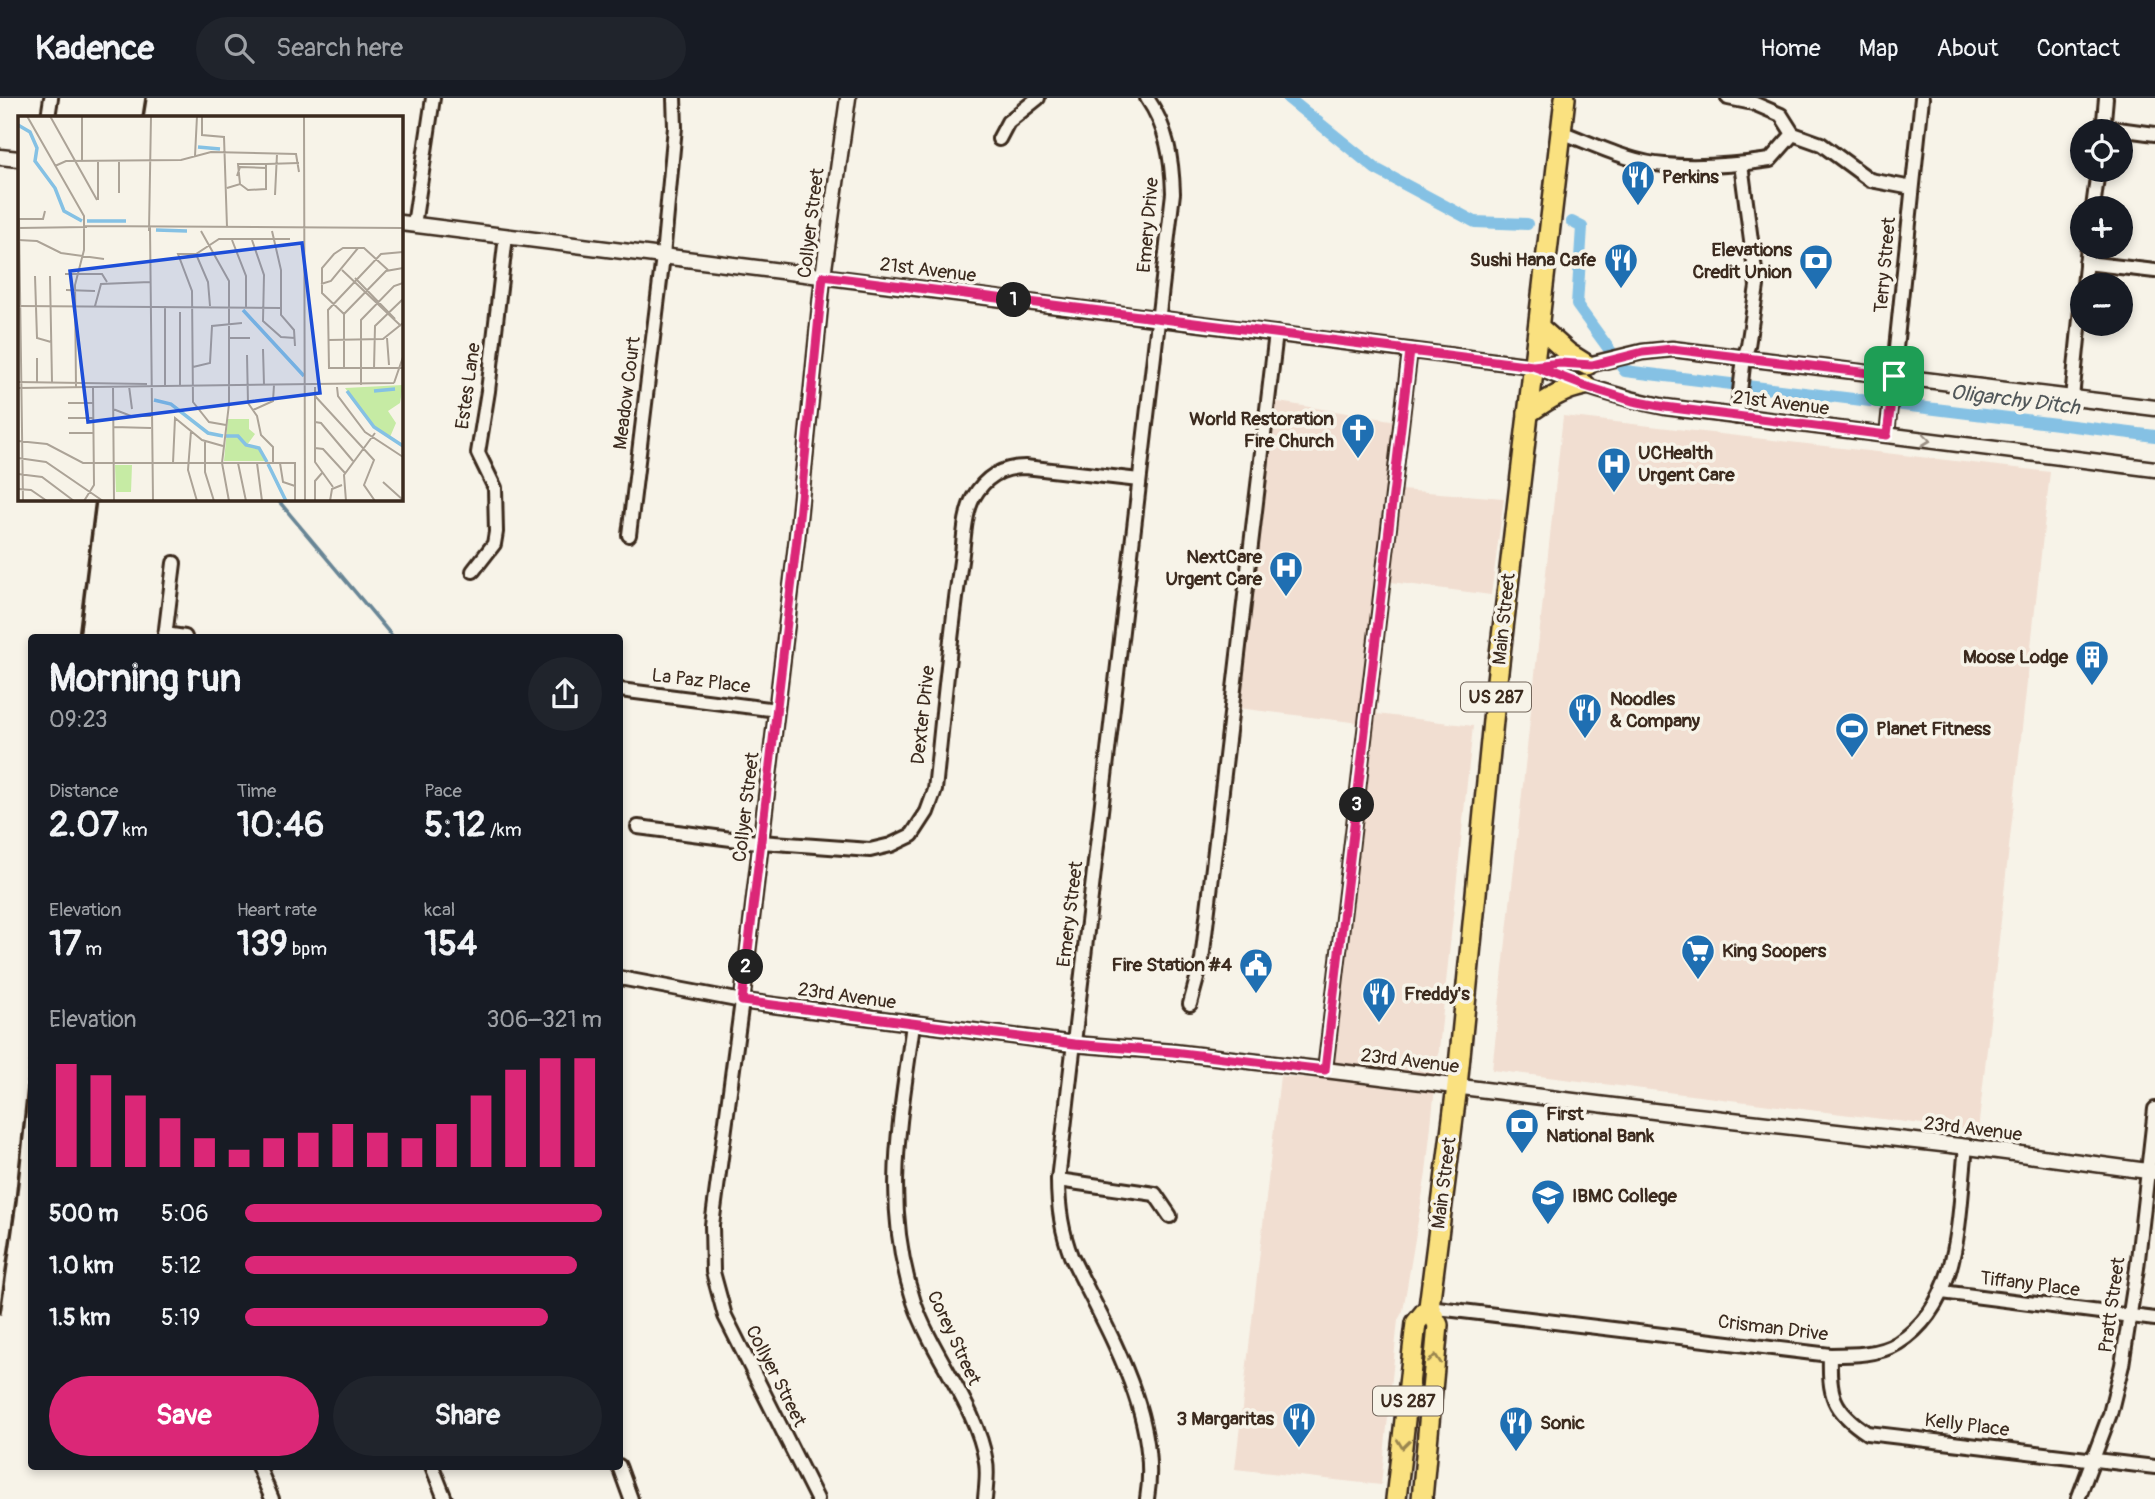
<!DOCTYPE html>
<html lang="en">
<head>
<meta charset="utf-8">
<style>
	:root { --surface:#171b24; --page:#20242c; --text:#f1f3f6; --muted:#9ea1a6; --line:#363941; --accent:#db2777 }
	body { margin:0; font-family:Pangolin,sans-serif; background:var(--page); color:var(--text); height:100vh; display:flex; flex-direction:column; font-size:26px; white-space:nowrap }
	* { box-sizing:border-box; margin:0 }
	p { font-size:23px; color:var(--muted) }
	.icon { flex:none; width:38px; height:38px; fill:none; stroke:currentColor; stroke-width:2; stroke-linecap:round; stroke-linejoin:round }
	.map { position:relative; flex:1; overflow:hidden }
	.drawer { position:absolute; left:28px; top:536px; width:595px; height:836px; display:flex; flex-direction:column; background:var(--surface); border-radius:7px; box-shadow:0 4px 10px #0003 }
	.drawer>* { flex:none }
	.tools { position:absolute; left:2070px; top:21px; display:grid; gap:14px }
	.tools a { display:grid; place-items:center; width:63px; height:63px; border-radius:50%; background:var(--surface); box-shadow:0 4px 10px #0003; font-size:35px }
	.pin { position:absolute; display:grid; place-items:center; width:60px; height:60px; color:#fff; margin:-30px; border-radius:14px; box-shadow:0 4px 10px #0006 }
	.km { position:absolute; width:35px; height:35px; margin:-18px; border-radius:50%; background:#222; color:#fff; font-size:19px; line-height:35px; text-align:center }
	.round { display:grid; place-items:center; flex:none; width:74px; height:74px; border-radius:37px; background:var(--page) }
	.head { display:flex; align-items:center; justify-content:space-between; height:119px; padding:0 21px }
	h1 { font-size:38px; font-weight:700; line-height:52px }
	.metrics { display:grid; grid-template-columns:repeat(3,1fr); gap:10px; height:119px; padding:7px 21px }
	.metrics div { display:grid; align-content:center }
	.metrics b { font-size:35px; font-weight:700 }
	.metrics small { font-size:19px; font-weight:400 }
	.metrics p { font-size:19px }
	.chart { height:196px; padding:14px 21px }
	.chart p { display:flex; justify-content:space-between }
	.chart svg { width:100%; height:126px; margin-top:7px; stroke:var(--accent); stroke-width:6 }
	.cta { display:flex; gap:14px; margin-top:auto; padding:14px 21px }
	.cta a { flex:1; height:80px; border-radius:42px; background:var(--accent); color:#fff; font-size:28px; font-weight:700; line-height:80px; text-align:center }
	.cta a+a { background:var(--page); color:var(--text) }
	ul { padding:0 21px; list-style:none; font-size:23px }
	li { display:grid; grid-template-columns:112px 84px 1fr; align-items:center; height:52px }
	li i { height:18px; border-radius:9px; background:var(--accent) }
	header { display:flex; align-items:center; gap:42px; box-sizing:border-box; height:98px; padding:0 35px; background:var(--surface); border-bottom:2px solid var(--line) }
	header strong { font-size:33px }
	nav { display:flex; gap:38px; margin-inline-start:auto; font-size:24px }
	.search { width:490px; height:63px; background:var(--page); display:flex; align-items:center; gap:18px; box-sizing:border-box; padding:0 24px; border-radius:38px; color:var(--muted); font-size:26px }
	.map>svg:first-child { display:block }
	.built { fill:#f1ded1 }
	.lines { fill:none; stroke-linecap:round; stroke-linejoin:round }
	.stream { stroke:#678595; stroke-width:3.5 }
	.canal { stroke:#85c1e4; stroke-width:12 }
	.minor-casing { stroke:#3b2a1e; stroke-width:18 }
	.tertiary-casing { stroke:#3b2a1e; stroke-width:19 }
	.trunk-casing { stroke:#3b2a1e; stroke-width:24 }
	.minor { stroke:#f7f3e8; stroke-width:12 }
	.tertiary { stroke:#f7f3e8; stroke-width:14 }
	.trunk { stroke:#fae180; stroke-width:19 }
	.rail { stroke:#3b2a1e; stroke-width:3.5 }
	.oneway { stroke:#998e83 }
	.oneway2 { stroke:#9a864f }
	.route-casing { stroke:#fff; stroke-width:14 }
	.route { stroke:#db2777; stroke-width:9 }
	.labels { text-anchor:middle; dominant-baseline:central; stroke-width:7; stroke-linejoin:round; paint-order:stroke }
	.shield { fill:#f7f3e8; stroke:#73665b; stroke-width:2 }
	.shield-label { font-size:18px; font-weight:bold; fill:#3b2a1e }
	.poi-label { font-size:19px; font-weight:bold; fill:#3b2a1e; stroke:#f7f3e8; text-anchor:start }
	.street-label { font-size:19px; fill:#3b2a1e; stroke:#f7f3e8 }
	.water-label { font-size:21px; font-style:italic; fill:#515759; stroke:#f7f3e8 }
	.inset-river { fill:none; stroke:#85c1e4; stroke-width:3.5 }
	.inset-road { fill:none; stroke:#aca397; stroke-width:2 }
	.view { fill:#1d4ed8; fill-opacity:0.15; stroke:#1d4ed8; stroke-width:3.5 }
	.inset-edge { fill:none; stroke:#3b2a1e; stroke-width:3.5 }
</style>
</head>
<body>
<header>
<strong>Kadence</strong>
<div class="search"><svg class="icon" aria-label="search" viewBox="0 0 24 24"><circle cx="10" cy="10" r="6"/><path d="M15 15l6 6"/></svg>Search here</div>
<nav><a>Home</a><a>Map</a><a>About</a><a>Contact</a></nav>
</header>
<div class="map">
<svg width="2155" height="1401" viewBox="0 0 2155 1401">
	<rect width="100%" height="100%" fill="#f7f3e8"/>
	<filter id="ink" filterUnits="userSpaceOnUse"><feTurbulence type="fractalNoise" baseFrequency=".0143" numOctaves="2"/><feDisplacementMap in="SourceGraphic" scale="14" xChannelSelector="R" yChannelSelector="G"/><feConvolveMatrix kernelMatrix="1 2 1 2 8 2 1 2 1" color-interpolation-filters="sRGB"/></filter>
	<g filter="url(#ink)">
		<!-- built -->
		<g class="built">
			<path d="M1272 303 1397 323 1388 391 1504 400 1491 497 1391 484 1377 616 1473 628 1426 1075 1403 1213 1398 1222 1381 1387 1235 1371 1280 978 1316 981 1360 625 1238 610Z"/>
			<path d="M1563 318 2050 374 1978 1033 1492 972Z"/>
		</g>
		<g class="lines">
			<!-- stream -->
			<path class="stream" d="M277 401 393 539"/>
			<!-- canal -->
			<g class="canal">
				<path d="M1288 0 1376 71 1475 124 1527 126"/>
				<path d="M1572 124 1582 129 1577 207 1625 273 2155 338"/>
			</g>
			<!-- minor casing -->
			<g class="minor-casing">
				<g id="minor">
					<path d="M1147 0C1167 29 1172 61 1173 95L1058 1082C1058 1109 1061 1132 1071 1158 1106 1231 1161 1317 1147 1401"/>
					<path d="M1728 0 1753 5 1781 17 1793 36 1821 46 1870 82 1912 90"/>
					<path d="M48 19 51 0"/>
					<path d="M2103 29 2155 36"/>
					<path d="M2103 33 2106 0"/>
					<path d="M1561 34C1593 46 1631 65 1665 67 1699 70 1736 67 1770 62L1793 36"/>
					<path d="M999 41 1008 24 1038 0"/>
					<path d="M2093 110 2098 72"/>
					<path d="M414 127 433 0"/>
					<path d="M2086 165 2155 173"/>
					<path d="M2084 187 2088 149"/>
					<path d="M2072 300 2082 201"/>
					<path d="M1737 319 1744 259 1748 248 1757 188 1741 66"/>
					<path d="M1887 337 1922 0"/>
					<path d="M629 437 663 158 675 29 674 0"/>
					<path d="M473 473 494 446 496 434 495 390 478 355 488 293 506 138"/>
					<path d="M165 536 185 539"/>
					<path d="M165 539 174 465"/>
					<path d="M620 592 777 612"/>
					<path d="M638 729 747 743 870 752 891 747 912 737 927 714 935 692C943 616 950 539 961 463 964 444 964 417 973 400 985 379 1001 369 1025 369L1139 382"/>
					<path d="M620 880 742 903 712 1127 713 1174 725 1218 817 1401"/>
					<path d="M1190 906 1202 862 1276 235"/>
					<path d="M913 926C900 1024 882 1107 914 1204 932 1258 977 1308 986 1364 988 1376 986 1389 985 1401"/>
					<path d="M1325 972 1410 252"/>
					<path d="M1058 1082 1155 1096 1170 1118"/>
					<path d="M1942 1194 2155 1221"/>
					<path d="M1429 1209 1830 1257C1852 1257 1879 1257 1898 1245 1963 1204 1958 1115 1966 1049"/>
					<path d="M1830 1257C1829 1297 1832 1312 1867 1335L2155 1369"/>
					<path d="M258 1368 272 1401"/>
					<path d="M432 1368 445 1401"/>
					<path d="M619 1368 631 1401"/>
					<path d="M2078 1401 2110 1316 2122 1267 2137 1170 2155 1011"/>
				</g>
			</g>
			<!-- tertiary casing -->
			<g class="tertiary-casing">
				<g id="tertiary">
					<path d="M848 0 823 178 797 440 742 903 1074 946 1173 954 1325 972 1662 1014 1968 1049 2155 1074"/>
					<path d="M0 59 19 61"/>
					<path d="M401 125 1533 268 1560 265 1592 266 1642 254 1672 251 2155 310"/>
					<path d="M1533 268C1576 286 1620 300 1665 309L2155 371"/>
				</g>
			</g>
			<!-- trunk casing -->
			<g class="trunk-casing">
				<g id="trunk">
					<path d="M1539 229 1568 255 1587 267"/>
					<path d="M1528 315C1546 303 1563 291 1585 287"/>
					<path d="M1396 1401 1416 1225 1429 1209 1457 988 1497 582 1565 0"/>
					<path d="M1422 1401 1438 1227 1429 1209"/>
				</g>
			</g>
			<!-- minor -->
			<use href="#minor" class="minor"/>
			<!-- tertiary -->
			<use href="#tertiary" class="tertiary"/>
			<!-- trunk -->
			<use href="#trunk" class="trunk"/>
			<!-- rail -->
			<g class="rail">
				<path d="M143 19 146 0"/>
				<path d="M79 539 96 401"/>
				<path d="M0 1215 16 1103 32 951"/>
			</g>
		</g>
		<!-- one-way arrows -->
		<defs><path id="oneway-chevron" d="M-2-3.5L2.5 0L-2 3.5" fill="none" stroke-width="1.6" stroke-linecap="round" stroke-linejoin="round" transform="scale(1.75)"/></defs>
		<use class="oneway" href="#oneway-chevron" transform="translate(1926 342) rotate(7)"/>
		<g class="oneway2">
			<use href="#oneway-chevron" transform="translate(1435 1261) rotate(-85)"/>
			<use href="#oneway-chevron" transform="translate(1403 1346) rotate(97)"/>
		</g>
	</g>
	<g class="lines" filter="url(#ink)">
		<!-- route casing -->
		<g class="route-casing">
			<path id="route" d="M1894 278 1672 251 1643 254 1592 267 1560 265 1533 268 1338 243 823 178 797 440 742 903 1074 946 1173 954 1325 972 1410 253 1533 268 1585 288 1633 303 1665 309 1887 337 1894 278"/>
		</g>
		<!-- route -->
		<use href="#route" class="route"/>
	</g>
	<!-- icons -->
	<defs>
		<g id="restaurant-pin" transform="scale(1.75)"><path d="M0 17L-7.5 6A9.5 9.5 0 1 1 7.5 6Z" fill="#1f6fb2" stroke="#f7f3e8"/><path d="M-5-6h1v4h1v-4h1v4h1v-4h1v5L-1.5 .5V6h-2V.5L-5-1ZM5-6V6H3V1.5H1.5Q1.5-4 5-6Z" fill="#fff"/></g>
		<g id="bank-pin" transform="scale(1.75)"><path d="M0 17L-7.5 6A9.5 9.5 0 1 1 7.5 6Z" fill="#1f6fb2" stroke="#f7f3e8"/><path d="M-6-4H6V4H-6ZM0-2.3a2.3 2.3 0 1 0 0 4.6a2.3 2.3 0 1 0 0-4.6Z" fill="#fff"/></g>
		<g id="church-pin" transform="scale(1.75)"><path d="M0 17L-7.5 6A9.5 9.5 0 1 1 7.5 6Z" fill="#1f6fb2" stroke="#f7f3e8"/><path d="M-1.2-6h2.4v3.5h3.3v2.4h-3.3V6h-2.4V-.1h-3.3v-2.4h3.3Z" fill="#fff"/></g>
		<g id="hospital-pin" transform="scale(1.75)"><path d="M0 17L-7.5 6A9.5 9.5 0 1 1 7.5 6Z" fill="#1f6fb2" stroke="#f7f3e8"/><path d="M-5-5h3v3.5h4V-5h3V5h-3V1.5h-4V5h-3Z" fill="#fff"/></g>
		<g id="building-pin" transform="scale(1.75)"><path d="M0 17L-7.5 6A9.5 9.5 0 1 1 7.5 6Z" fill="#1f6fb2" stroke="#f7f3e8"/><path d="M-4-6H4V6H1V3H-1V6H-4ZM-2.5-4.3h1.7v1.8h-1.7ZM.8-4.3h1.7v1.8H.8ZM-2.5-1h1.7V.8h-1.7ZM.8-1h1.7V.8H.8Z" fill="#fff"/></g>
		<g id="stadium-pin" transform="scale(1.75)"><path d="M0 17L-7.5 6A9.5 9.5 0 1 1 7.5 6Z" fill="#1f6fb2" stroke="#f7f3e8"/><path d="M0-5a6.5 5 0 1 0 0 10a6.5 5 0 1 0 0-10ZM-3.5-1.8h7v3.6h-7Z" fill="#fff"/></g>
		<g id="supermarket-pin" transform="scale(1.75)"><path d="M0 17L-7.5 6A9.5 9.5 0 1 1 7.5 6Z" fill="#1f6fb2" stroke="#f7f3e8"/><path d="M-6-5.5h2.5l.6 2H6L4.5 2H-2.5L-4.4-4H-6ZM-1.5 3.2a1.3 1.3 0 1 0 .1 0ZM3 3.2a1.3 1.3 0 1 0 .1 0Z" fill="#fff"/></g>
		<g id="civic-pin" transform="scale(1.75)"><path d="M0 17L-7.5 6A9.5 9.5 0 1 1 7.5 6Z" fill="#1f6fb2" stroke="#f7f3e8"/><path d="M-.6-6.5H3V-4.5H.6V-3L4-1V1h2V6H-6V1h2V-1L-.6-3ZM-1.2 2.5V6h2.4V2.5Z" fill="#fff"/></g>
		<g id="university-pin" transform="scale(1.75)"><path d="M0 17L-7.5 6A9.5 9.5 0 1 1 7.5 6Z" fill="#1f6fb2" stroke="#f7f3e8"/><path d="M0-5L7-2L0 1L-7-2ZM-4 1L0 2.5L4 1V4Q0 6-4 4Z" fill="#fff"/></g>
	</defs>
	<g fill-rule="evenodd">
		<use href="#restaurant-pin" x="1638" y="79"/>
		<use href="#restaurant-pin" x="1621" y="162"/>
		<use href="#bank-pin" x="1816" y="163"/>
		<use href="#church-pin" x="1358" y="332"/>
		<use href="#hospital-pin" x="1614" y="366"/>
		<use href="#hospital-pin" x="1286" y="470"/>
		<use href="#building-pin" x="2092" y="559"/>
		<use href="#restaurant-pin" x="1585" y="612"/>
		<use href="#stadium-pin" x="1852" y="631"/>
		<use href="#supermarket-pin" x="1698" y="853"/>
		<use href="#civic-pin" x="1256" y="867"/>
		<use href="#restaurant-pin" x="1379" y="896"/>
		<use href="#bank-pin" x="1522" y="1027"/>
		<use href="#university-pin" x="1548" y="1098"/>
		<use href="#restaurant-pin" x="1299" y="1321"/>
		<use href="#restaurant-pin" x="1516" y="1325"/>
	</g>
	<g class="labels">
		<!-- shield labels -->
		<g class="shield">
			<rect x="1461" y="584.5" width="70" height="29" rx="5"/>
			<rect x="1373" y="1288.5" width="70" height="29" rx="5"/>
		</g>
		<g class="shield-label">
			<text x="1496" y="599">US 287</text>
			<text x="1408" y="1303">US 287</text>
		</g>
		<!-- poi labels -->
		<g class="poi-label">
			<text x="1662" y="79">Perkins</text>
			<text x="1792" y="152" text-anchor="end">Elevations<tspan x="1792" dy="22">Credit Union</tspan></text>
			<text x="1596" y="162" text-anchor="end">Sushi Hana Cafe</text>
			<text x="1334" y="321" text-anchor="end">World Restoration<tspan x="1334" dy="22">Fire Church</tspan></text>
			<text x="1638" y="355">UCHealth<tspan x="1638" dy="22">Urgent Care</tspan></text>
			<text x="1262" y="459" text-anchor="end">NextCare<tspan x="1262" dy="22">Urgent Care</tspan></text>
			<text x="2068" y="559" text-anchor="end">Moose Lodge</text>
			<text x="1610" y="601">Noodles<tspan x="1610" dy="22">&amp; Company</tspan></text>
			<text x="1876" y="631">Planet Fitness</text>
			<text x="1722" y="853">King Soopers</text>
			<text x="1232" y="867" text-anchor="end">Fire Station #4</text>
			<text x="1404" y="896">Freddy's</text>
			<text x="1546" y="1016">First<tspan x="1546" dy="22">National Bank</tspan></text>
			<text x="1572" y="1098">IBMC College</text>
			<text x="1274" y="1321" text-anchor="end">3 Margaritas</text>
			<text x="1540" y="1325">Sonic</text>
		</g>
		<!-- street labels -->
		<g class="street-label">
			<text transform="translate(811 125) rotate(-83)">Collyer Street</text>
			<text transform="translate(1148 127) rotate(-85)">Emery Drive</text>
			<text transform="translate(1885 167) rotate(-85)">Terry Street</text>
			<text transform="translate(928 172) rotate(7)">21st Avenue</text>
			<text transform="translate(468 288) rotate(-82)">Estes Lane</text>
			<text transform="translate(627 295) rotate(-83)">Meadow Court</text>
			<text transform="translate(1781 305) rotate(7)">21st Avenue</text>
			<text transform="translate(1504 521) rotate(-84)">Main Street</text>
			<text transform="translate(701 583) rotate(7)">La Paz Place</text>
			<text transform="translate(923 617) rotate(-84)">Dexter Drive</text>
			<text transform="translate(746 709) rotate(-83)">Collyer Street</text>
			<text transform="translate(1070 816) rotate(-83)">Emery Street</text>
			<text transform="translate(847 898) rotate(8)">23rd Avenue</text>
			<text transform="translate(1410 963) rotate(7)">23rd Avenue</text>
			<text transform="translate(1973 1031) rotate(7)">23rd Avenue</text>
			<text transform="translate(1444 1085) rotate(-83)">Main Street</text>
			<text transform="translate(2030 1186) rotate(7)">Tiffany Place</text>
			<text transform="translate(2112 1207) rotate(-82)">Pratt Street</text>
			<text transform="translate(1773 1230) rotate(7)">Crisman Drive</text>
			<text transform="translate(954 1240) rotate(65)">Corey Street</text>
			<text transform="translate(776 1278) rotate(63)">Collyer Street</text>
			<text transform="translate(1967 1327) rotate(7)">Kelly Place</text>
		</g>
		<!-- water labels -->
		<g class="water-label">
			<text transform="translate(2015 302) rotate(7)">Oligarchy Ditch</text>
		</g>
	</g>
	<!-- overview -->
	<g transform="translate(18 18)">
		<rect width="385" height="385" fill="#f7f3e8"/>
		<path d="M385 269 382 287 370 295 378 307 372 321 356 311 327 272ZM210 303H231V313L237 318 229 329 243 333 249 345H206ZM97 349H114L113 376H98Z" fill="#c6eba4"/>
		<path class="inset-river" d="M0 9 12 16 19 32 17 45 37 72 46 95 64 105M180 31 202 33M69 105H108M138 114 169 115M225 194 286 260M329 275 356 311 385 330M356 275 377 273M136 284 153 288 190 317 205 320M208 320H220L228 329 241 332 249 346M250 348 268 385"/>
		<path class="inset-road" d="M9 0 66 100V134L57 169 58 272M32 0 79 84M64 0V44M184 0V19L206 21 209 111M286 0 287 385M177 40 179 0M248 48 281 47M37 50 48 45 163 44 193 36 278 38 281 56M219 60 222 51 248 52M209 72 222 68 230 74 248 73V48H220L222 68M101 77V45M257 79 259 38M80 84V44M66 110 385 112M132 111 135 385M0 112 69 111M131 115 133 0M183 115 211 165V288L204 347 211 385M254 115 263 154V199L276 214 277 230M0 124 19 125 43 137 86 143M214 124 228 160V191M234 124 246 159 245 205 263 221 277 222M385 136 363 138 310 194 311 252H385M178 138 190 166 192 190M324 154 383 210M47 158H84L89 166M17 160 19 222 33 226M32 160 34 266M337 162 377 203M303 168 313 165 340 132M48 174 77 175M1 190 263 192M77 190 83 168 132 166M147 190V269M326 198 304 177V152L316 138 325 132H346L370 154M211 222H232M369 222 371 249M310 224 365 223 385 207M245 233 246 269M229 239 230 287 239 300 243 319 255 331V347M19 242V266M175 251 192 247 194 210 224 207M326 252V198L368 155 385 152M356 253 357 210 385 183M0 266 129 268M376 267 385 241M162 269V196M343 269V204L376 170 385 167M95 270 96 385M111 270 114 293M297 271V346L315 371M319 271 320 280 347 316 385 341M0 272 376 267M297 280 356 344 346 369 357 385M50 287H75M95 293 113 300H133M235 294 255 285 256 269M50 302H75M297 306 303 307 335 345M208 309 191 306 175 286 174 175 160 138H178L201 123H272M95 311 133 312M173 315 170 354 179 385M51 317H76M0 325 29 328 65 347H277V385M187 326V356L196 385M297 332 305 333 327 357M0 342 28 346 85 385M155 347 157 302 184 324 205 330M220 347 228 385M239 347 244 385M262 347 265 366 277 370M0 358 24 361 56 385M365 366 385 384M0 373 13 374 29 385M5 385 1 103H25L27 95M66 385 76 369 75 272M297 385V365L304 357M312 385 314 373 324 369M328 385 326 359 357 317"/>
		<path class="view" d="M284 127 302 277 70 306 52 155Z"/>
		<rect width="385" height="385" class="inset-edge"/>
	</g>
</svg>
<div class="tools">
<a><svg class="icon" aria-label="locate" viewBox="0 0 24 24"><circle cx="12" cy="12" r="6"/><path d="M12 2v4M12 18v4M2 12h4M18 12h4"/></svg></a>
<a>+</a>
<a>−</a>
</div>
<div class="pin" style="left:1894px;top:278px;background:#1e9e55"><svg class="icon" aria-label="arrive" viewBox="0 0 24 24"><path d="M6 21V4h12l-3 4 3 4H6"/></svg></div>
<b class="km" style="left:1014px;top:202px">1</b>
<b class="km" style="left:746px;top:869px">2</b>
<b class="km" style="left:1357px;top:707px">3</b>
<section class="drawer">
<div class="head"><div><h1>Morning run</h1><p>09:23</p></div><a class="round"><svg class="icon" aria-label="share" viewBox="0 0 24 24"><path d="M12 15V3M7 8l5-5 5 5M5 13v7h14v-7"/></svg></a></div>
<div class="metrics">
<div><p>Distance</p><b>2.07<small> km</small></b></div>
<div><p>Time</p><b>10:46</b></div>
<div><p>Pace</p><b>5:12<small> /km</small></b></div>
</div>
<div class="metrics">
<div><p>Elevation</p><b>17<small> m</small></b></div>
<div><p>Heart rate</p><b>139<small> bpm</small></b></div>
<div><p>kcal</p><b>154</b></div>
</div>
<div class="chart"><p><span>Elevation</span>306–321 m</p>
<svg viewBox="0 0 160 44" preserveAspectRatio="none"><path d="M5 44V8M15 44V12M25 44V19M35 44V27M45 44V34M55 44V38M65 44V34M75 44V32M85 44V29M95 44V32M105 44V34M115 44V29M125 44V19M135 44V10M145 44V6M155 44V6"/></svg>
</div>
<ul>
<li><b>500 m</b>5:06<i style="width:100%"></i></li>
<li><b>1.0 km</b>5:12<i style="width:93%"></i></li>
<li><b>1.5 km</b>5:19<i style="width:85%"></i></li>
</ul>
<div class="cta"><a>Save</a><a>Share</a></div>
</section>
</div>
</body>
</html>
